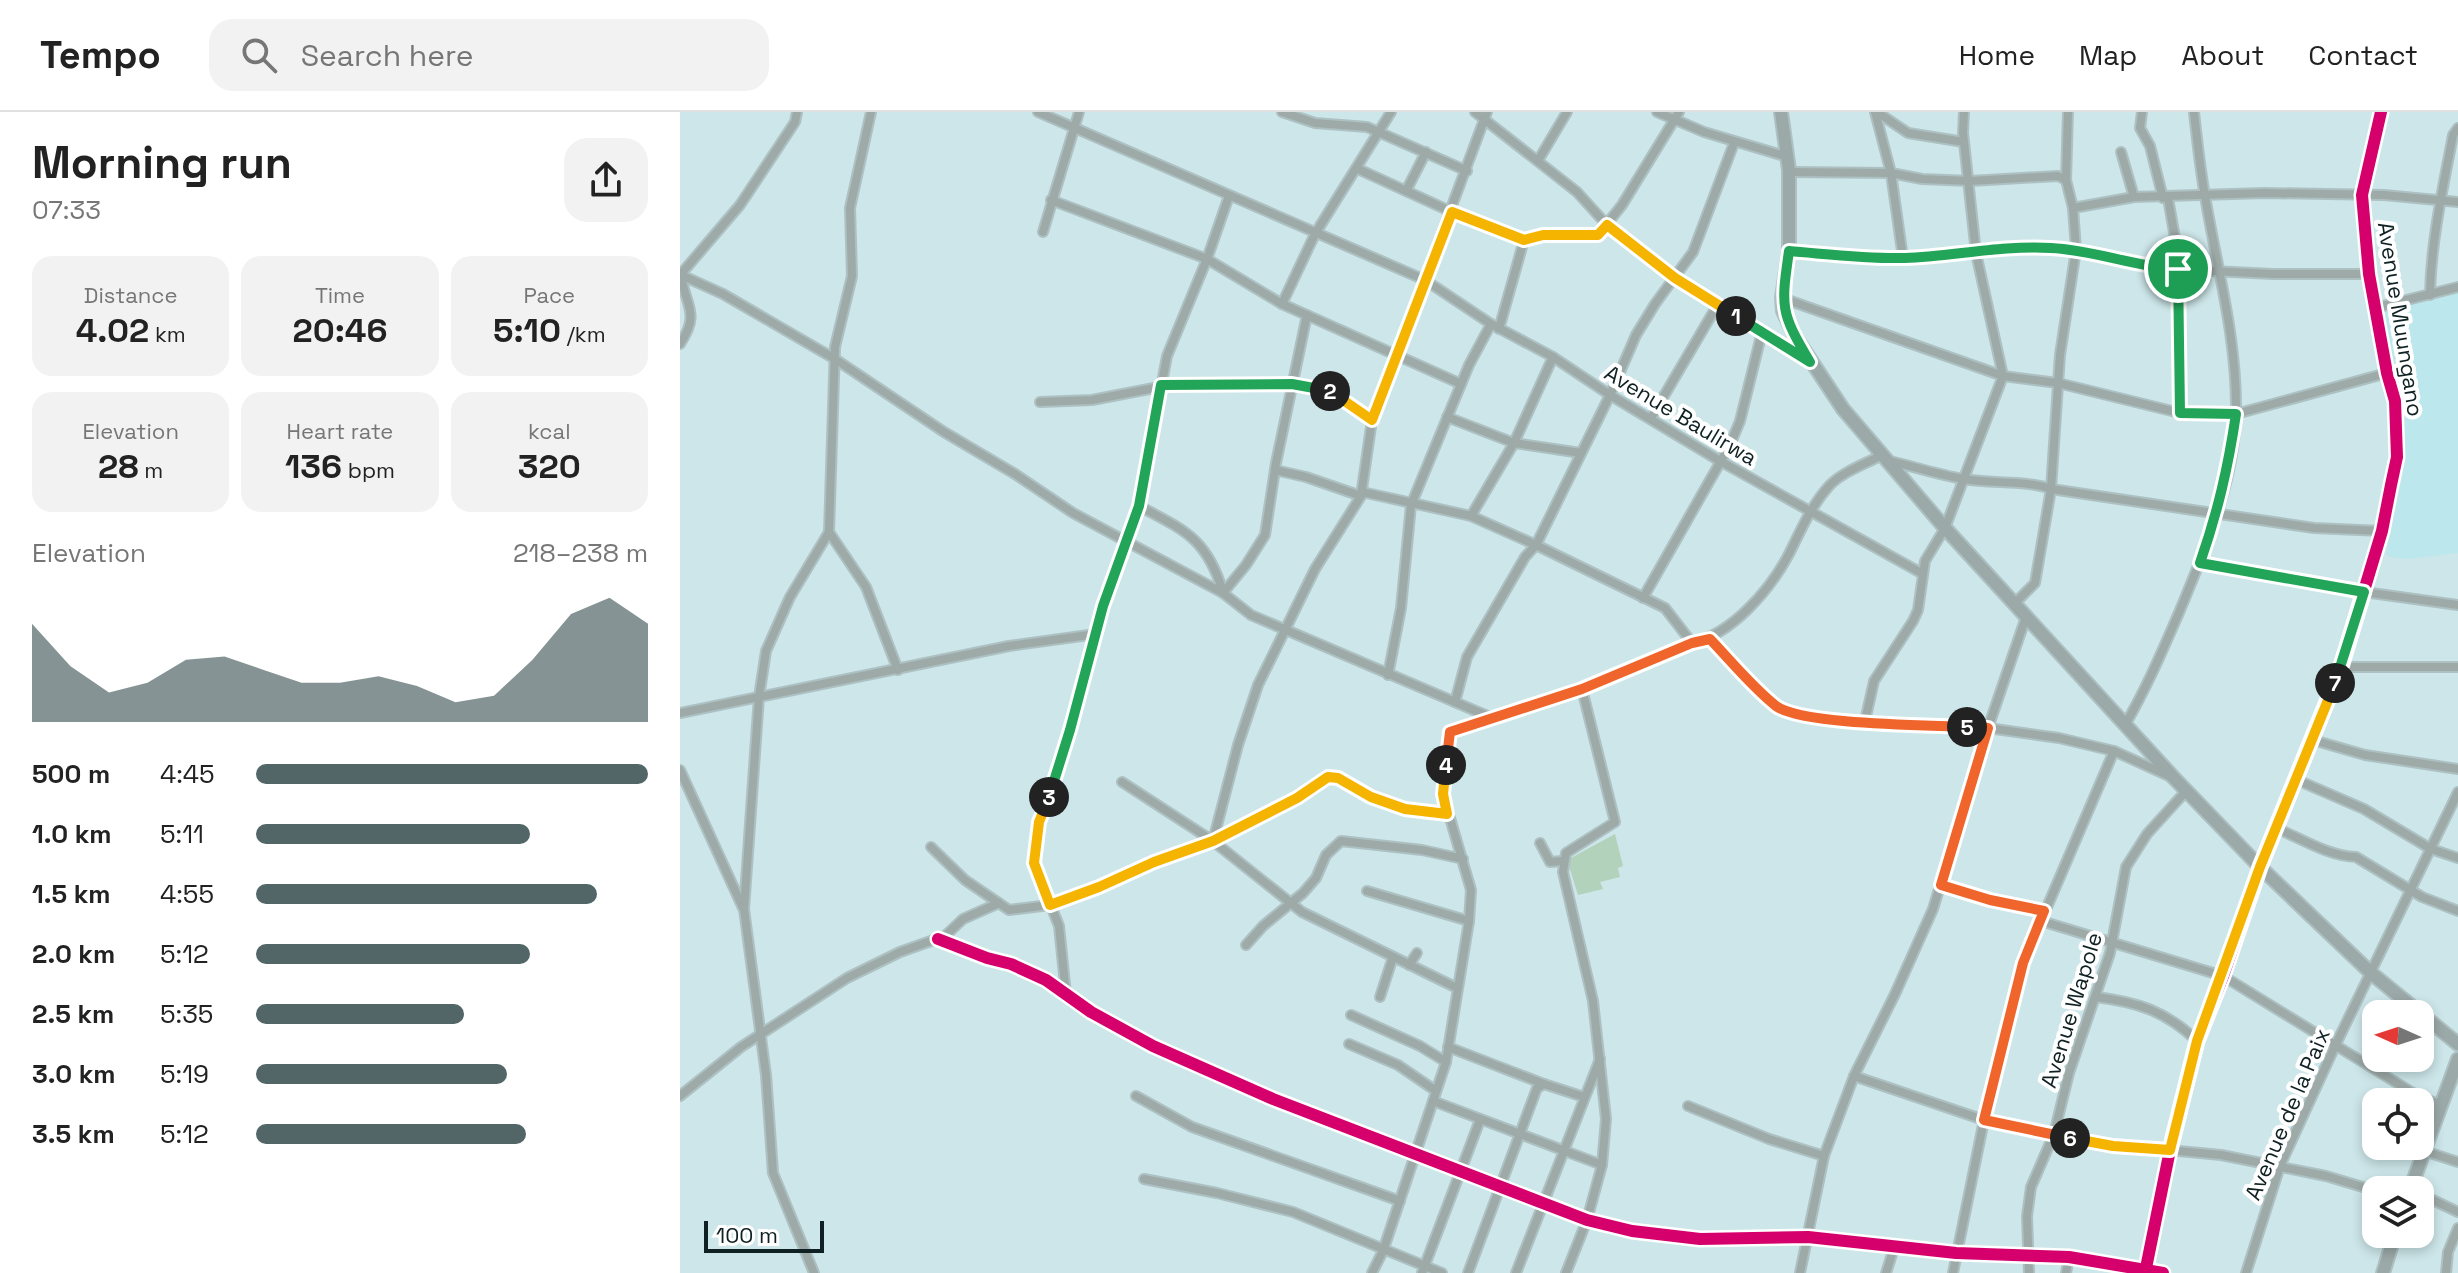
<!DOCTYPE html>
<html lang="en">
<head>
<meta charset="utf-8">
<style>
	:root { --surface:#fff; --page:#f2f2f2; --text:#222; --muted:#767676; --line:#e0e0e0; --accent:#526668 }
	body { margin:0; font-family:"Space Grotesk",sans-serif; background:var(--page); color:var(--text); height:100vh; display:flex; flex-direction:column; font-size:30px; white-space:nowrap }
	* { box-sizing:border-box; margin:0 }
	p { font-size:26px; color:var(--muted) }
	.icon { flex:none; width:44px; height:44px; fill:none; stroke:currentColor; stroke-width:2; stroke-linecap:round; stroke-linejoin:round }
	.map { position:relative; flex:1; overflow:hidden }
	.sheet { display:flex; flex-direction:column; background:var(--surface); width:680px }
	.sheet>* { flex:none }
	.needle { width:52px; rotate:273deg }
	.controls { position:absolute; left:1682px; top:888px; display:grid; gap:16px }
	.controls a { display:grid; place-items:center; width:72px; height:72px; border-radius:16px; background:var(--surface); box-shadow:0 4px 12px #0003; font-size:40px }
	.scale { position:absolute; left:24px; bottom:20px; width:120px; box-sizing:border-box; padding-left:8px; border:4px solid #0f2123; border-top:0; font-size:22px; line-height:28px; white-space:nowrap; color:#0f2123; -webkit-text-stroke:6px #fff; paint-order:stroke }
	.pin { position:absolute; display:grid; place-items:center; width:68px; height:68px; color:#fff; margin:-34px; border:4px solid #fff; border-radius:50%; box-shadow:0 2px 8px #0007 }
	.km { position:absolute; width:40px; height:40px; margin:-20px; border-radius:50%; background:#222; color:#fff; font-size:22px; line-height:40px; text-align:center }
	.round { display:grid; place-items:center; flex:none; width:84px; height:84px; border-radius:24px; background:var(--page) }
	.summary { display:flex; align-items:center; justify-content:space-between; height:136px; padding:0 32px }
	h1 { font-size:44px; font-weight:700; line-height:60px }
	.metrics { display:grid; grid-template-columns:repeat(3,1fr); gap:12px; height:136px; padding:8px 32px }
	.metrics div { display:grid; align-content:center; border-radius:20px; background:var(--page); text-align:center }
	.metrics b { font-size:34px; font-weight:700 }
	.metrics small { font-size:22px; font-weight:400 }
	.metrics p { font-size:22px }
	.chart { height:224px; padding:16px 32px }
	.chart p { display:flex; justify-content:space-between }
	.chart svg { width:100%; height:144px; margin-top:8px; fill:var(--accent); opacity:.7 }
	ul { padding:0 32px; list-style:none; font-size:26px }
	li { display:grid; grid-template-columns:128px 96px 1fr; align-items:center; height:60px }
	li i { height:20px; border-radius:10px; background:var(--accent) }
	header { display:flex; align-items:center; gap:48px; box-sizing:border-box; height:112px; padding:0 40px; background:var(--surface); border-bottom:2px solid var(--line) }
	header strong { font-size:38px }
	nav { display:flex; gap:44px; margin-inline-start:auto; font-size:28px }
	.search { width:560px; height:72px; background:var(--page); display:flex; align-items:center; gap:20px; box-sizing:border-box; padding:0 28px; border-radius:24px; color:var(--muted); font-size:30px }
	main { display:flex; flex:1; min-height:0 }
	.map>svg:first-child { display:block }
	.built { fill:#bce7ec }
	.green { fill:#b2d2bb }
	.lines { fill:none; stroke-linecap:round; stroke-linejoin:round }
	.minor-casing { stroke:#adc1c3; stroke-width:12 }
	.secondary-casing { stroke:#adc1c3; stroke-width:16 }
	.minor { stroke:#9eaaa8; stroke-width:8 }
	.secondary { stroke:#9ba9a8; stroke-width:12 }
	.cycleway-casing { stroke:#fff; stroke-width:17 }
	.cycleway { stroke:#d6006c; stroke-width:12 }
	.split-1-casing { stroke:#fff; stroke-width:16 }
	.split-2-casing { stroke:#fff; stroke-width:16 }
	.split-3-casing { stroke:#fff; stroke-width:16 }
	.split-4-casing { stroke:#fff; stroke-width:16 }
	.split-5-casing { stroke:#fff; stroke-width:16 }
	.split-6-casing { stroke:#fff; stroke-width:16 }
	.split-7-casing { stroke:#fff; stroke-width:16 }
	.split-8-casing { stroke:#fff; stroke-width:16 }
	.split-1 { stroke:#22a559; stroke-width:10 }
	.split-2 { stroke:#f5b400; stroke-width:10 }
	.split-3 { stroke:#22a559; stroke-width:10 }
	.split-4 { stroke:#f5b400; stroke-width:10 }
	.split-5 { stroke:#f0652b; stroke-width:10 }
	.split-6 { stroke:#f0652b; stroke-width:10 }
	.split-7 { stroke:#f5b400; stroke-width:10 }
	.split-8 { stroke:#22a559; stroke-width:10 }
	.labels { text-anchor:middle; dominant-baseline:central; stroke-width:8; stroke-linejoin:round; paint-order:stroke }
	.street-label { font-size:22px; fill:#0f2123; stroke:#fff }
</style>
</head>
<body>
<header>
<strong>Tempo</strong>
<div class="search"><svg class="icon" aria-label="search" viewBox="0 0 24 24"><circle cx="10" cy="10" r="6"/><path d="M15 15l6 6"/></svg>Search here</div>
<nav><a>Home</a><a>Map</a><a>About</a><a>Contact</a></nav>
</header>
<main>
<section class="sheet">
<div class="summary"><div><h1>Morning run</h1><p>07:33</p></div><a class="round"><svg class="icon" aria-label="share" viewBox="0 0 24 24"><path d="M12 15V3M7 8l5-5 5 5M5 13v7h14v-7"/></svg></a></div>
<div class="metrics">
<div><p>Distance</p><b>4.02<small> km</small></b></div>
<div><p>Time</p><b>20:46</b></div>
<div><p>Pace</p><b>5:10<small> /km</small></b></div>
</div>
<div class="metrics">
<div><p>Elevation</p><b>28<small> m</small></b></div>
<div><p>Heart rate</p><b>136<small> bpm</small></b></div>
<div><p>kcal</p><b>320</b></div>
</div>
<div class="chart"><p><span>Elevation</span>218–238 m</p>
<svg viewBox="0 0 160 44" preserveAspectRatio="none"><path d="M0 44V14L10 27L20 35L30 32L40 25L50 24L60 28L70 32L80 32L90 30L100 33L110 38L120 36L130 25L140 11L150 6L160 14V44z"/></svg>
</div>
<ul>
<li><b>500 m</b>4:45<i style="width:100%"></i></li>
<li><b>1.0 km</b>5:11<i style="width:70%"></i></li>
<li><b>1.5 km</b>4:55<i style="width:87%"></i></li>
<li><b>2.0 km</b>5:12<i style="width:70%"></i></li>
<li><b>2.5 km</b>5:35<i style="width:53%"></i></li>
<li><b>3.0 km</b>5:19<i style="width:64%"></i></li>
<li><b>3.5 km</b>5:12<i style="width:69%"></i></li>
</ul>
</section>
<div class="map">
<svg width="1778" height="1161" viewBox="0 0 1778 1161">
	<rect width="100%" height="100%" fill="#cde6e9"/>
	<!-- built -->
	<path class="built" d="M1778 177V441L1728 447 1710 445 1706 442 1722 366 1726 301 1730 293 1727 284 1720 282 1716 275 1700 198Z"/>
	<!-- green -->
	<path class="green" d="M935 722 943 754 938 756 940 765 920 770 923 777 898 783 887 748Z"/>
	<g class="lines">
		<!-- minor casing -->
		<g class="minor-casing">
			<g id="minor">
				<path d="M358 0 745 168 811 212 873 245 930 283 1040 349 1243 462"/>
				<path d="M602 0 635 11 687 15 787 59"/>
				<path d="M795 0 897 80 927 113 965 144 995 166 1127 247"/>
				<path d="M977 0 1024 20 1108 45"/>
				<path d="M1195 0 1211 61 1223 146"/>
				<path d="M1197 0 1228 21 1284 30"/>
				<path d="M1462 0 1460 16 1470 34 1483 86"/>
				<path d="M1441 40 1454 85"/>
				<path d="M859 47 887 0"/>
				<path d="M678 57 772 100 844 128 863 123H918L942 93 999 0"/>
				<path d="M1109 60 1211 61 1242 67 1290 69 1378 64 1386 68"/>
				<path d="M726 79 746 40"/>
				<path d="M1488 86 1499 149 1500 301"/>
				<path d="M371 88 527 147 602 192 781 272"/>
				<path d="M1393 96 1454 85 1585 81 1704 83 1778 90"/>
				<path d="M363 120 399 0"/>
				<path d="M1109 139 1223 146 1353 135 1375 136 1408 140 1470 156 1593 162H1689"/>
				<path d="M1 163 43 182 155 247 264 320 335 362 393 401 543 481 571 503 810 605"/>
				<path d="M1750 183C1751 129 1763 76 1773 23L1778 16"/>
				<path d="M1102 186 1323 264 1378 271 1500 301 1556 302 1707 261"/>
				<path d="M602 192 635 122 711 0"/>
				<path d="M1695 196 1778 175"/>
				<path d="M819 217 844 128"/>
				<path d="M0 232C21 200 5 195 1 162L60 93 115 10 117 0"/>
				<path d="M360 290 412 288 500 271 612 272 649 278 692 308"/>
				<path d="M767 305 834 331 901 341"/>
				<path d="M971 306 1038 192"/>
				<path d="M1210 349C1235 355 1259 363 1284 367 1311 372 1347 368 1371 377L1634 416 1702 419"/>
				<path d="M595 358 626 365 681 384"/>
				<path d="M682 380 791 404 856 433 985 496 1012 531"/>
				<path d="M459 394C506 419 527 427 543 480"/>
				<path d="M791 404 834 331 873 245"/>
				<path d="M149 420 186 475 218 558"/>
				<path d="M1520 451 1684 480 1778 493"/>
				<path d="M543 481 566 453 585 423 596 351 627 203"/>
				<path d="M963 486 1050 333 1060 309 1082 220"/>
				<path d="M1334 492 1355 471 1371 377 1380 243 1396 138 1393 96 1386 68 1388 0"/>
				<path d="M1030 527 1096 594 1114 602 1166 609 1308 616 1379 626 1434 639 1489 664"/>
				<path d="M1661 555H1778"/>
				<path d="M708 563 721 496 731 393 789 253 811 212"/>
				<path d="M775 590 787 545 845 445 856 433 930 283 956 223 975 192 1013 140 1054 31"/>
				<path d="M0 601 329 534 416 522"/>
				<path d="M1185 609 1194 569 1233 509 1238 498 1245 449 1265 416 1323 264 1296 141 1283 21 1284 0"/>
				<path d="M1445 613C1466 577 1481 542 1498 503 1524 440 1555 371 1556 300 1557 226 1537 156 1525 84 1520 56 1517 28 1514 0"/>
				<path d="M1633 628 1685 643 1778 657"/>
				<path d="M0 658 63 796"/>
				<path d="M1617 668 1684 697 1751 737 1778 746"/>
				<path d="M442 670 533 729 622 800 777 876"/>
				<path d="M1596 716C1622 727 1648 744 1676 745L1742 785 1778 799"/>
				<path d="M533 729 558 633 578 573 635 457 681 384 692 308 807 0"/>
				<path d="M860 731 870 750 883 749"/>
				<path d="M251 735 285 768 329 798 370 793 419 775 474 750 533 729 617 686 642 668 658 666 712 694 767 702"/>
				<path d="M1261 773 1310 788 1364 799"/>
				<path d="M687 779 789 809"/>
				<path d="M1361 809 1543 864 1738 984 1761 993"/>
				<path d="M258 827 307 846 331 852 366 868 411 900 473 934 593 987 907 1108 952 1119 1020 1127 1128 1125 1276 1141 1389 1145 1483 1161"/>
				<path d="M566 833 583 814 623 781 636 766 646 743 661 729 742 738 783 747"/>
				<path d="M729 853 737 841"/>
				<path d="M386 882 379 814 354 751 359 710 375 670 423 494 459 394 487 244 527 147 549 84"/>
				<path d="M700 885 713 845"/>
				<path d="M1416 885C1457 890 1486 899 1517 929"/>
				<path d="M671 903 740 934 766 950"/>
				<path d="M669 932 718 953 756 979"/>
				<path d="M768 935 864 972"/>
				<path d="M1174 964 1304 1008 1403 1030 1541 1043 1646 1064 1696 1079"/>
				<path d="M0 984 61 935 167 866 220 840 265 824 283 807 319 791"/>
				<path d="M456 984 512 1015 720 1089"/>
				<path d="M753 989 922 1053"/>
				<path d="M1008 994 1089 1027 1144 1044"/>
				<path d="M1744 1039 1778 1050"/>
				<path d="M464 1067 537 1081 613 1100 762 1161"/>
				<path d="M1740 1082 1778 1100"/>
				<path d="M134 1161 93 1061 86 963 64 797 79 585 86 539 110 485 149 420 155 235 172 164 170 96 191 0"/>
				<path d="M692 1161 703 1139 766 950 789 809 791 778 763 682 770 620 902 577 1012 531C1052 522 1090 478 1109 442 1121 418 1131 394 1149 374 1162 360 1185 352 1202 343"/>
				<path d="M742 1161 800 1008"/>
				<path d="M788 1161 857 976 864 972 904 985"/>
				<path d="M836 1161 920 947"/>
				<path d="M886 1161 907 1108 922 1053 926 1007 913 889 883 760 886 741 935 710 902 577"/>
				<path d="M1120 1161 1144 1044 1174 964 1215 882 1253 797 1308 616 1346 505"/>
				<path d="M1206 1161 1215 1133"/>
				<path d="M1273 1161 1304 1008 1343 851 1434 639"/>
				<path d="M1349 1161 1347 1104 1351 1075 1374 1022 1389 961 1430 841 1446 755 1467 722 1507 678"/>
				<path d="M1386 1161 1389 1145"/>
				<path d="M1465 1161 1490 1038 1517 929 1543 864 1580 755 1661 555 1702 419 1711 373 1717 345 1715 289 1707 261 1689 162 1682 83 1701 0"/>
				<path d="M1566 1161 1600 1054 1656 932 1778 680"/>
				<path d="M1766 1161 1768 1140 1778 1116"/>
			</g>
		</g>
		<!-- secondary casing -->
		<g class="secondary-casing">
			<g id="secondary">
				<path d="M1101 0 1109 58V139L1102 186 1103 199 1116 226 1163 297 1265 416 1494 666 1580 755 1691 861 1778 932"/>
				<path d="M1730 1078 1778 947"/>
				<path d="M1703 1161 1715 1122"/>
			</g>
		</g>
		<!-- minor -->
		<use href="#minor" class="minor"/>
		<!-- secondary -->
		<use href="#secondary" class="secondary"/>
		<!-- cycleway casing -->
		<g class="cycleway-casing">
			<g id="cycleway">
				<path d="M258 827 307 846 331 852 366 868 411 900 473 934 593 987 907 1108 952 1119 1020 1127 1128 1125 1276 1141 1389 1145 1483 1161"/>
				<path d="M1465 1161 1490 1038 1517 929 1543 864 1580 755 1661 555 1702 419 1711 373 1717 345 1715 289 1707 261 1689 162 1682 83 1701 0"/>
			</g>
		</g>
		<!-- cycleway -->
		<use href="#cycleway" class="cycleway"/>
	</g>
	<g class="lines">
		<!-- split-1 casing -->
		<g class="split-1-casing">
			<path id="split-1" d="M1056 204 1130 250C1100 200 1101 195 1109 139 1147 142 1186 147 1225 146 1273 144 1323 133 1371 136 1415 138 1455 155 1498 157"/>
		</g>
		<!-- split-2 casing -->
		<g class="split-2-casing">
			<path id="split-2" d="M650 279 692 308 772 100 844 128 863 123H918L927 113 995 166 1056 204"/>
		</g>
		<!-- split-3 casing -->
		<g class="split-3-casing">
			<path id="split-3" d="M369 685 390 618 423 494 459 394 481 273 612 272 650 279"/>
		</g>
		<!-- split-4 casing -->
		<g class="split-4-casing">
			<path id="split-4" d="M369 685 359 710 354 751 370 793 419 775 474 750 533 729 617 686 648 665 658 666 691 685 725 697 767 702 763 682 766 653"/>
		</g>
		<!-- split-5 casing -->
		<g class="split-5-casing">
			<path id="split-5" d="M766 653 770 620 902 577 1012 531 1030 527C1051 549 1072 575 1096 594 1121 613 1250 613 1287 615"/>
		</g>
		<!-- split-6 casing -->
		<g class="split-6-casing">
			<path id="split-6" d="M1287 615 1308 616 1261 773 1310 788 1364 799 1343 851 1304 1008 1390 1026"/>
		</g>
		<!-- split-7 casing -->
		<g class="split-7-casing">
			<path id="split-7" d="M1390 1026 1433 1034 1490 1038 1517 929 1580 755 1655 571"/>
		</g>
		<!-- split-8 casing -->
		<g class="split-8-casing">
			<path id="split-8" d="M1498 157 1500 301 1556 302C1548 356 1538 399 1520 451L1684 480 1655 571"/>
		</g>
		<!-- split-1 -->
		<use href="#split-1" class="split-1"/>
		<!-- split-2 -->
		<use href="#split-2" class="split-2"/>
		<!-- split-3 -->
		<use href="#split-3" class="split-3"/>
		<!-- split-4 -->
		<use href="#split-4" class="split-4"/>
		<!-- split-5 -->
		<use href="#split-5" class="split-5"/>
		<!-- split-6 -->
		<use href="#split-6" class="split-6"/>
		<!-- split-7 -->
		<use href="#split-7" class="split-7"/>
		<!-- split-8 -->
		<use href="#split-8" class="split-8"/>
	</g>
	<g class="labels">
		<!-- street labels -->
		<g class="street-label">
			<text transform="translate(1721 207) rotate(81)">Avenue Muungano</text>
			<text transform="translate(1001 303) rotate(31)">Avenue Baulirwa</text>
			<text transform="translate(1391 898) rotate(-73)">Avenue Wapole</text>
			<text transform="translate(1607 1002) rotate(-67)">Avenue de la Paix</text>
		</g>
	</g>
</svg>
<div class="controls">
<a><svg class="needle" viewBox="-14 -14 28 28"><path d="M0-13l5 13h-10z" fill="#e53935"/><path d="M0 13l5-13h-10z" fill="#767676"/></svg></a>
<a><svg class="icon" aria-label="locate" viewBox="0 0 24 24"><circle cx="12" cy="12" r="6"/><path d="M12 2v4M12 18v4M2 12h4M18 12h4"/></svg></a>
<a><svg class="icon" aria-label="layers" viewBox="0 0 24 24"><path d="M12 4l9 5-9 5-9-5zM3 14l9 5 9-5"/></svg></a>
</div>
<div class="scale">100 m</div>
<div class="pin" style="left:1498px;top:157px;background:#1e9e55"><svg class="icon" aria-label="arrive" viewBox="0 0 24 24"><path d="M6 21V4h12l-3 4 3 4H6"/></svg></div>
<b class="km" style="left:1056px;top:204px">1</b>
<b class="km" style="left:650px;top:279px">2</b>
<b class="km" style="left:369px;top:685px">3</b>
<b class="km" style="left:766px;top:653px">4</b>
<b class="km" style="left:1287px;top:615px">5</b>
<b class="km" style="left:1390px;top:1026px">6</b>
<b class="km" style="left:1655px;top:571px">7</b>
</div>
</main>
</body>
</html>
